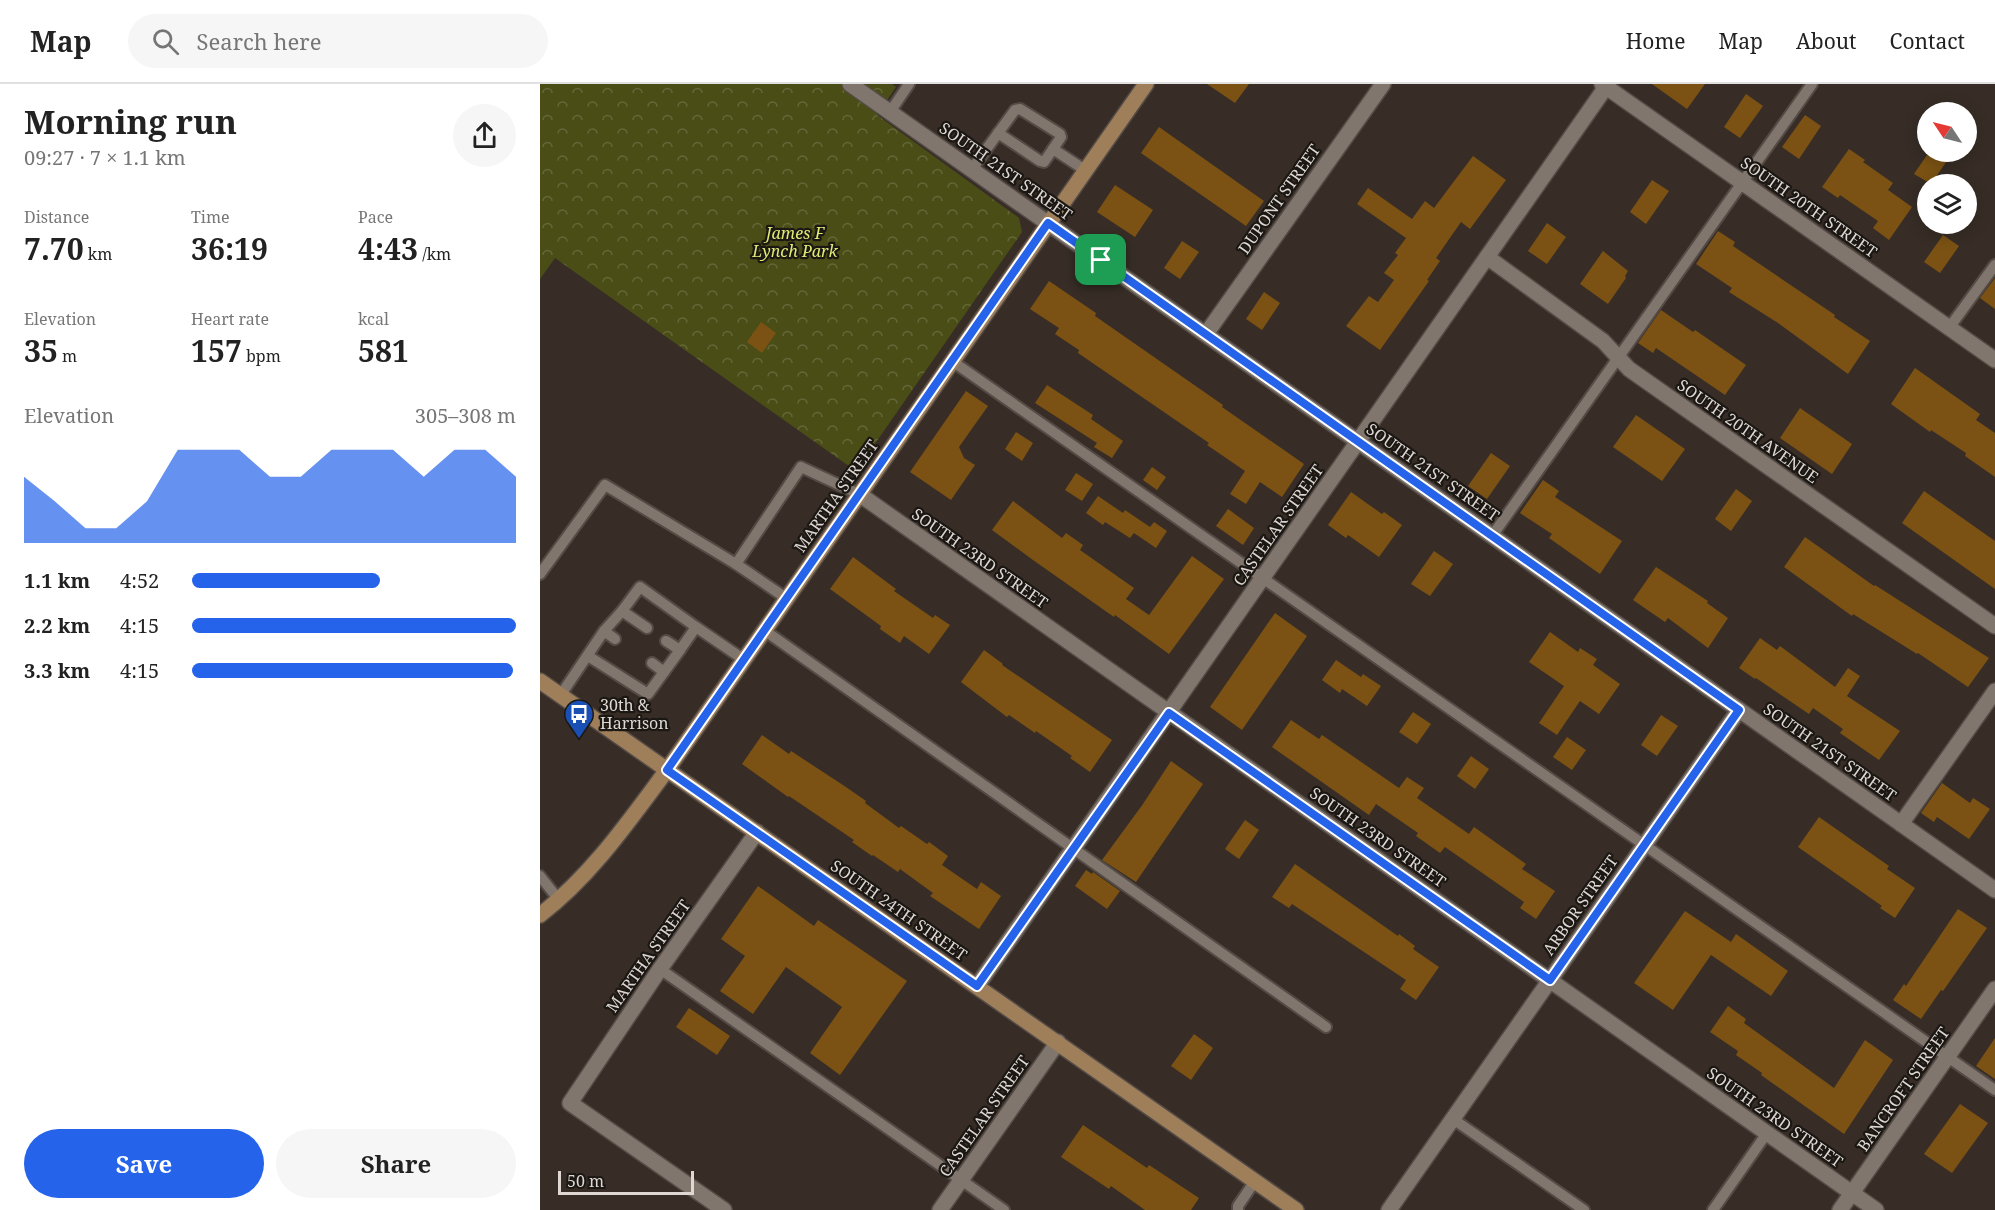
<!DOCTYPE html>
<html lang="en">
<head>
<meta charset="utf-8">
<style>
	:root { --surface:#fff; --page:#f6f6f6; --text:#222; --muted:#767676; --line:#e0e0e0; --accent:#2563eb }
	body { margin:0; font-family:"Noto Serif",serif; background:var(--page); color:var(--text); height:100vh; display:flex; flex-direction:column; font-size:22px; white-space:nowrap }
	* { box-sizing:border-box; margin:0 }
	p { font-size:20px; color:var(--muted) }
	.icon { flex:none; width:33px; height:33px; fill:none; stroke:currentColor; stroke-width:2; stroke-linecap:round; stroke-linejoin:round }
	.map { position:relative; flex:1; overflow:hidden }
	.details { display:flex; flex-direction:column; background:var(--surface); width:540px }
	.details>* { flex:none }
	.needle { width:39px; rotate:305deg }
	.fabs { position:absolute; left:1377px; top:18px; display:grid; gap:12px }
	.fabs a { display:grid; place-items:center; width:60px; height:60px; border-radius:50%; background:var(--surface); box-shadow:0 3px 15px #0003; font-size:30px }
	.scale { position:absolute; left:18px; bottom:15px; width:136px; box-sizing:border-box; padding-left:6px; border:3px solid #ded7d3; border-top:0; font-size:16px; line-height:21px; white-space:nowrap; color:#ded7d3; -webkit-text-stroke:4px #1b1713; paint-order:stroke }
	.pin { position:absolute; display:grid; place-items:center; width:51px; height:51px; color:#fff; margin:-26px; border-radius:12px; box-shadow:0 3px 9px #0006 }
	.round { display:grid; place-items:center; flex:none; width:63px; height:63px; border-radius:32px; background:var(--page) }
	.head { display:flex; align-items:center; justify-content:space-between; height:102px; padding:0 24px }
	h1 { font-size:33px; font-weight:700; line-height:45px }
	.metrics { display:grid; grid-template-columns:repeat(3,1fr); gap:9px; height:102px; padding:6px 24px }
	.metrics div { display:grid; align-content:center }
	.metrics b { font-size:30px; font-weight:700 }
	.metrics small { font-size:16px; font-weight:400 }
	.metrics p { font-size:16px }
	.chart { height:168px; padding:12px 24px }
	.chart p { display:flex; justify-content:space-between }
	.chart svg { width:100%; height:108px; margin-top:6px; fill:var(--accent); opacity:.7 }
	.action { display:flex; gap:12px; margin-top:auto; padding:12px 24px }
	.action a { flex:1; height:69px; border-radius:36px; background:var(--accent); color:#fff; font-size:24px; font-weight:700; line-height:69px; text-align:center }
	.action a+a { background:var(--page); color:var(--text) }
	ul { padding:0 24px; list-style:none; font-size:20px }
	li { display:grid; grid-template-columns:96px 72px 1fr; align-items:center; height:45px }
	li i { height:15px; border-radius:8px; background:var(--accent) }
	header { display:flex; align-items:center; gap:36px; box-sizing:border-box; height:84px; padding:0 30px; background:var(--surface); border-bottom:2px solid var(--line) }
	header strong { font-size:28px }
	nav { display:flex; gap:33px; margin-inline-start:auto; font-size:21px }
	.search { width:420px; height:54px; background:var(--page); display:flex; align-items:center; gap:15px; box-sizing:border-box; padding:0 21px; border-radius:33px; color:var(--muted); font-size:22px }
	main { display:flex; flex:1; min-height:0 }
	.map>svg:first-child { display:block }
	.park { fill:url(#park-crowns) }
	.building { fill:#7b5213 }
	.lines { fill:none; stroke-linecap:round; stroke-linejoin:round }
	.service-casing { stroke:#544b46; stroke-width:14 }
	.minor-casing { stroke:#544b46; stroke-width:18 }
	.tertiary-casing { stroke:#544b46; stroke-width:18 }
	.secondary-casing { stroke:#544b46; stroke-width:18 }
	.service { stroke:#81766e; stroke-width:10 }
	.minor { stroke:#81766e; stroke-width:15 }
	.tertiary { stroke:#81766e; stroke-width:15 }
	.secondary { stroke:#9f7e5a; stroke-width:15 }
	.route-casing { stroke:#fff; stroke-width:12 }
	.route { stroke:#2563eb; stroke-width:8 }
	.labels { text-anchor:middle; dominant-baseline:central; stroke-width:4.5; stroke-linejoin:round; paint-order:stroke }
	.street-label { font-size:16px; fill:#ded7d3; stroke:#1b1713 }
	.park-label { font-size:16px; font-style:italic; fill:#e0ec73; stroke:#1b1713 }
	.poi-label { font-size:16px; fill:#ded7d3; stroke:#1b1713; text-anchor:start }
</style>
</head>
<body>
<header>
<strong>Map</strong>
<div class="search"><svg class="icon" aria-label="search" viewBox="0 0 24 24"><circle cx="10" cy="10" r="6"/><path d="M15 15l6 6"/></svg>Search here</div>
<nav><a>Home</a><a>Map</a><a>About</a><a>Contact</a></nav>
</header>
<main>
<section class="details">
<div class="head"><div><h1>Morning run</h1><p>09:27 · 7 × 1.1 km</p></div><a class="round"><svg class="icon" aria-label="share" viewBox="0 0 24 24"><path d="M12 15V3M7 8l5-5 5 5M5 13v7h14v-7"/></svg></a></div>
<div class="metrics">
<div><p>Distance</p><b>7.70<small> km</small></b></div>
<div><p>Time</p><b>36:19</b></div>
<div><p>Pace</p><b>4:43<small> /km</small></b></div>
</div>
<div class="metrics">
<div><p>Elevation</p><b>35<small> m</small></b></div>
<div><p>Heart rate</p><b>157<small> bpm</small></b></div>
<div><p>kcal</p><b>581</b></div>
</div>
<div class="chart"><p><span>Elevation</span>305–308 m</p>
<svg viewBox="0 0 160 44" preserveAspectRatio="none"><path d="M0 44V17L10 27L20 38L30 38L40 27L50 6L60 6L70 6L80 17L90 17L100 6L110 6L120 6L130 17L140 6L150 6L160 17V44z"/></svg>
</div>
<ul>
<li><b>1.1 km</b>4:52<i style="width:58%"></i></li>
<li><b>2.2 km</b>4:15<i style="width:100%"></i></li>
<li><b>3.3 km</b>4:15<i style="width:99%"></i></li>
</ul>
<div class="action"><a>Save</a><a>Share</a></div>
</section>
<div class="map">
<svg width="1455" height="1126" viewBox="0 0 1455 1126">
	<defs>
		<pattern id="park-crowns" width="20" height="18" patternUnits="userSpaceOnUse" patternTransform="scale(1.5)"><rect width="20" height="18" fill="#4a4e16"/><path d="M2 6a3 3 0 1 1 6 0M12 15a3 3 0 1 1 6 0" fill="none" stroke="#646737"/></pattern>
	</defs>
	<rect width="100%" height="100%" fill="#372d26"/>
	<!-- park -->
	<path class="park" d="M0 0H352L356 3 337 31 479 134 482 148 316 387 15 174 0 195Z"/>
	<!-- building -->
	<g class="building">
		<path d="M667 0H709L695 19Z"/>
		<path d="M1112 0H1165L1147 25Z"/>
		<path d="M1206 10 1223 22 1200 54 1184 43Z"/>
		<path d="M1265 31 1281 42 1259 75 1242 63Z"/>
		<path d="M619 43 724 117 706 142 601 69Z"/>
		<path d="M1309 65 1325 76 1323 78 1353 99 1348 106 1372 123 1349 156 1333 144 1338 137 1300 111 1298 114 1282 103Z"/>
		<path d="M1389 68H1413L1391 100 1374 90Z"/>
		<path d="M933 72 966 96 930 145 921 138 896 174 900 177 887 196 889 197 840 266 806 242 829 212 838 218 854 196 844 189 858 171 855 169 866 154 817 120 828 104 872 135 885 117 894 124Z"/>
		<path d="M1112 96 1129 107 1106 140 1090 128Z"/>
		<path d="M575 101 613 126 595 153 557 128Z"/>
		<path d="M1007 139 1026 153 1007 180 988 167Z"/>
		<path d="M1178 147 1195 158 1193 162 1295 231 1294 233 1330 257 1308 290 1238 239 1189 208 1192 204 1156 180Z"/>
		<path d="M1403 151 1419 162 1400 189 1384 178Z"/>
		<path d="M642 157 659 168 640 195 624 184Z"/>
		<path d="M1063 167 1088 187 1085 192 1086 194 1068 220 1040 200Z"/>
		<path d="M1455 194V225L1440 214Z"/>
		<path d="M509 197 556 229 555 232 683 321 682 323 764 380 742 413 720 398 706 420 690 410 705 387 667 361 669 359 538 269 539 266 515 250 519 244 490 225Z"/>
		<path d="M724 208 740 219 722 246 706 235Z"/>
		<path d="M1121 226 1153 248 1155 246 1206 281 1185 311 1116 264 1113 269 1098 259Z"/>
		<path d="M221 238 236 249 222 269 207 258Z"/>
		<path d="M1375 284 1440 330 1436 336 1455 349V393L1425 372 1426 369 1391 346 1390 348 1351 320Z"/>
		<path d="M507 301 553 331 551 335 583 357 572 374 554 363 557 359 495 319Z"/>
		<path d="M426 307 448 322 419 363 424 374 435 381 411 416 370 388Z"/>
		<path d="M1260 324 1312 360 1292 390 1240 354Z"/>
		<path d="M1096 331 1145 365 1122 397 1073 363Z"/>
		<path d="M476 348 493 359 482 377 465 365Z"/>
		<path d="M951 369 970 382 947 415 928 402Z"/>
		<path d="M612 383 626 393 617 406 603 396Z"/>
		<path d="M536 389 553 400 542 417 525 406Z"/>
		<path d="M1003 396 1019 407 1015 413 1082 457 1060 490 1009 454 1012 450 980 429Z"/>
		<path d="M1196 405 1212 417 1191 447 1175 435Z"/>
		<path d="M1384 407 1455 457V505L1362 439Z"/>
		<path d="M811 408 842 430 844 428 862 441 839 473 808 451 806 454 788 441Z"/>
		<path d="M558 412 583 429 585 426 610 443 614 438 627 447 616 464 594 449 590 454 565 438 563 441 546 429Z"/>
		<path d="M473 417 522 454 526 449 543 461 540 466 594 504 586 515 609 531 652 472 684 495 629 570 575 531 574 533 493 476 452 446Z"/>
		<path d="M688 425 714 444 703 461 676 442Z"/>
		<path d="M1265 453 1334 502 1335 501 1449 574 1428 603 1378 569 1377 570 1313 530 1312 532 1244 483Z"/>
		<path d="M894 467 913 480 890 512 871 500Z"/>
		<path d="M313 473 356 505 354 507 393 534 395 531 410 541 389 570 364 552 360 559 340 545 341 542 290 505Z"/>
		<path d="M1116 483 1168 517 1167 519 1188 534 1168 564 1128 534 1125 538 1093 516Z"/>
		<path d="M735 529 767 552 702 646 670 623Z"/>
		<path d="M1010 548 1038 568 1040 564 1057 575 1053 581 1080 600 1059 630 1040 617 1017 651 999 639 1024 602 989 578Z"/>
		<path d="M1220 554 1237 566 1240 562 1295 603 1308 584 1320 592 1307 612 1360 647 1339 676 1300 649 1303 645 1273 624 1269 630 1216 594 1215 595 1199 584Z"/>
		<path d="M444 566 463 580 462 581 572 656 550 688 530 674 532 672 496 647 495 649 469 631 467 633 421 598Z"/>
		<path d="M796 576 821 593 823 590 841 602 827 622 802 605 800 609 782 596Z"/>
		<path d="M873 628 891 640 877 660 859 648Z"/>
		<path d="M1121 631 1138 642 1117 672 1101 661Z"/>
		<path d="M751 636 779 655 782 651 859 704 867 693 884 704 877 714 929 750 934 743 986 780 982 785 1015 807 996 835 980 824 984 818 905 763 900 769 876 752 878 749 836 720 829 731 732 663Z"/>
		<path d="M222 651 249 670 251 667 306 703 326 717 325 719 359 744 361 742 387 760 389 758 408 772 402 781 437 805 441 798 461 812 439 845 390 812 393 809 360 785 358 788 333 771 332 772 312 758 314 756 249 712 248 713 202 680Z"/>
		<path d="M1027 653 1046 666 1032 686 1013 673Z"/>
		<path d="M931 672 949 685 935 705 917 692Z"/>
		<path d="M631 677 663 700 596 798 562 776 603 720Z"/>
		<path d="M1402 699 1430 719 1433 714 1450 725 1429 755 1397 733 1394 738 1381 729Z"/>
		<path d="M1279 733 1349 782 1347 785 1375 804 1355 834 1340 824 1342 822 1258 763Z"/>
		<path d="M705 736 719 746 699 775 685 765Z"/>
		<path d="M755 780 858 852 859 850 875 862 873 865 899 883 876 916 860 905 866 896 752 820 749 824 732 813Z"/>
		<path d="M546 786 552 790 553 788 580 807 567 825 535 802Z"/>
		<path d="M218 802 274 842 278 836 367 897 300 991 270 969 302 923 246 883 213 930 180 907 205 872 181 855Z"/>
		<path d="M1418 825 1447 844 1403 907 1401 906 1381 935 1353 916 1364 900 1366 902Z"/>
		<path d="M1145 827 1191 858 1196 850 1248 887 1231 912 1171 871 1133 926 1094 899Z"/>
		<path d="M1188 922 1206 935 1204 939 1294 1004 1325 956 1353 976 1304 1050 1221 991 1222 989 1196 971 1198 967 1170 948Z"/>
		<path d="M149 924 190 952 177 971 136 943Z"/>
		<path d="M654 950 673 964 651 996 631 982Z"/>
		<path d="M1455 954V995L1436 982Z"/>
		<path d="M1420 1020 1448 1039 1412 1089 1384 1070Z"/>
		<path d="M543 1041 607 1084 609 1081 659 1114 651 1126H605L571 1102 569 1105 521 1073Z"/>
	</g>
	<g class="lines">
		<!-- service casing -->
		<g class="service-casing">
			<g id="service">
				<path d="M350 28 369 0"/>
				<path d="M458 49 500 77 504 78 513 65"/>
				<path d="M432 85 475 26 480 25 520 50 521 53 513 65 545 86"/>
				<path d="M1409 244 1455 181"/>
				<path d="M412 277 1455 1006"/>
				<path d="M952 452 1272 0"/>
				<path d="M0 490 65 401 196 480"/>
				<path d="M246 514 196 480 261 383 319 410"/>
				<path d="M82 527 100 503 156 543 140 566"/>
				<path d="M156 543 203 575"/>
				<path d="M224 546 786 943"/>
				<path d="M64 547 82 527 107 544"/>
				<path d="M48 572 108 610 140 566 126 557"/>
				<path d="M112 579 124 588"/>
				<path d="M20 612 64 547 75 555"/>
				<path d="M0 792 19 816"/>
				<path d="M120 885 464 1126"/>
				<path d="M913 1035 1044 1126"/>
				<path d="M698 1126V1122L715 1097"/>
				<path d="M1173 1126 1227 1049"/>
			</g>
		</g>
		<!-- minor casing -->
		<g class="minor-casing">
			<g id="minor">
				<path d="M310 0 1455 806"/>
				<path d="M947 173 1063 257 1089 285 1455 542"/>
				<path d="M666 250 843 0"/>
				<path d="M319 410 1336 1126"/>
				<path d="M1361 740 1455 607"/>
				<path d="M437 902 1068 0"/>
				<path d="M184 1126 30 1019 120 885 217 748"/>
				<path d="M400 1126 518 958"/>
				<path d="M849 1126 1199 626"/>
				<path d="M1300 1126 1455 905"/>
			</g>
		</g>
		<!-- tertiary casing -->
		<g class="tertiary-casing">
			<path id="tertiary" d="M1062 0 1455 276"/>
		</g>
		<!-- secondary casing -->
		<g class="secondary-casing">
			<g id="secondary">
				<path d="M0 597 756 1126"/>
				<path d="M0 831C51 792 89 737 127 686L606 0"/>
			</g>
		</g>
		<!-- service -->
		<use href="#service" class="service"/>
		<!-- minor -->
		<use href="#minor" class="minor"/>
		<!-- tertiary -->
		<use href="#tertiary" class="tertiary"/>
		<!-- secondary -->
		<use href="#secondary" class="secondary"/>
	</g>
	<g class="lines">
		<!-- route casing -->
		<g class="route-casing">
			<path id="route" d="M508 139 1199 626 1010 896 629 629 437 902 127 686Z"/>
		</g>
		<!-- route -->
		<use href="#route" class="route"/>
	</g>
	<!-- icons -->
	<defs>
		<g id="bus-pin" transform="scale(1.5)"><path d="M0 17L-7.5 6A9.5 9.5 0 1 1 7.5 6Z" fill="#1a4fb4" stroke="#1b1713"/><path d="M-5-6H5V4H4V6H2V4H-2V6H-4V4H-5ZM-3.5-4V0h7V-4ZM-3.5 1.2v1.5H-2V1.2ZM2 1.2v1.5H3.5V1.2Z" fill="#fff"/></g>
	</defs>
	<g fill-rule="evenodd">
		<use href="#bus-pin" x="39" y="630"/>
	</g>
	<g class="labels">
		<!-- street labels -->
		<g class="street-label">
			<text transform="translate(466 87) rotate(35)">SOUTH 21ST STREET</text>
			<text transform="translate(739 115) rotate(-55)">DUPONT STREET</text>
			<text transform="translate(1269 123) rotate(35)">SOUTH 20TH STREET</text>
			<text transform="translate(1208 347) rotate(35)">SOUTH 20TH AVENUE</text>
			<text transform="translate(893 388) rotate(35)">SOUTH 21ST STREET</text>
			<text transform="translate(296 412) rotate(-55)">MARTHA STREET</text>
			<text transform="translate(738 441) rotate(-55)">CASTELAR STREET</text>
			<text transform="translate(440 474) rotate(35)">SOUTH 23RD STREET</text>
			<text transform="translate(1290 668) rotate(35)">SOUTH 21ST STREET</text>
			<text transform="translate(838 753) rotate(35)">SOUTH 23RD STREET</text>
			<text transform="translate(1040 821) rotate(-55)">ARBOR STREET</text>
			<text transform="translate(359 826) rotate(35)">SOUTH 24TH STREET</text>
			<text transform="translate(108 872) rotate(-55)">MARTHA STREET</text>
			<text transform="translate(1363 1005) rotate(-55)">BANCROFT STREET</text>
			<text transform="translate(444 1032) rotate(-55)">CASTELAR STREET</text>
			<text transform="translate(1235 1033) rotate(35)">SOUTH 23RD STREET</text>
		</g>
		<!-- park labels -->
		<g class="park-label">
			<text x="255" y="149">James F<tspan x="255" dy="18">Lynch Park</tspan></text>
		</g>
		<!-- poi labels -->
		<g class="poi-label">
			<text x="60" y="621">30th &amp;<tspan x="60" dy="18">Harrison</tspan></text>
		</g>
	</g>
</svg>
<div class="fabs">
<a><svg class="needle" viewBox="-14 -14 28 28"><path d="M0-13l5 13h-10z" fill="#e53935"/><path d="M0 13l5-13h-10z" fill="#767676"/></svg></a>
<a><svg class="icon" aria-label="layers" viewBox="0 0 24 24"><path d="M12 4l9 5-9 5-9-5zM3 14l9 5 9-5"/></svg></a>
</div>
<div class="scale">50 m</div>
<div class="pin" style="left:561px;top:176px;background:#1e9e55"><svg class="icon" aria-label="arrive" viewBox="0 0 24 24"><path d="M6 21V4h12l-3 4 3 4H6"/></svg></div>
</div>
</main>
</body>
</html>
